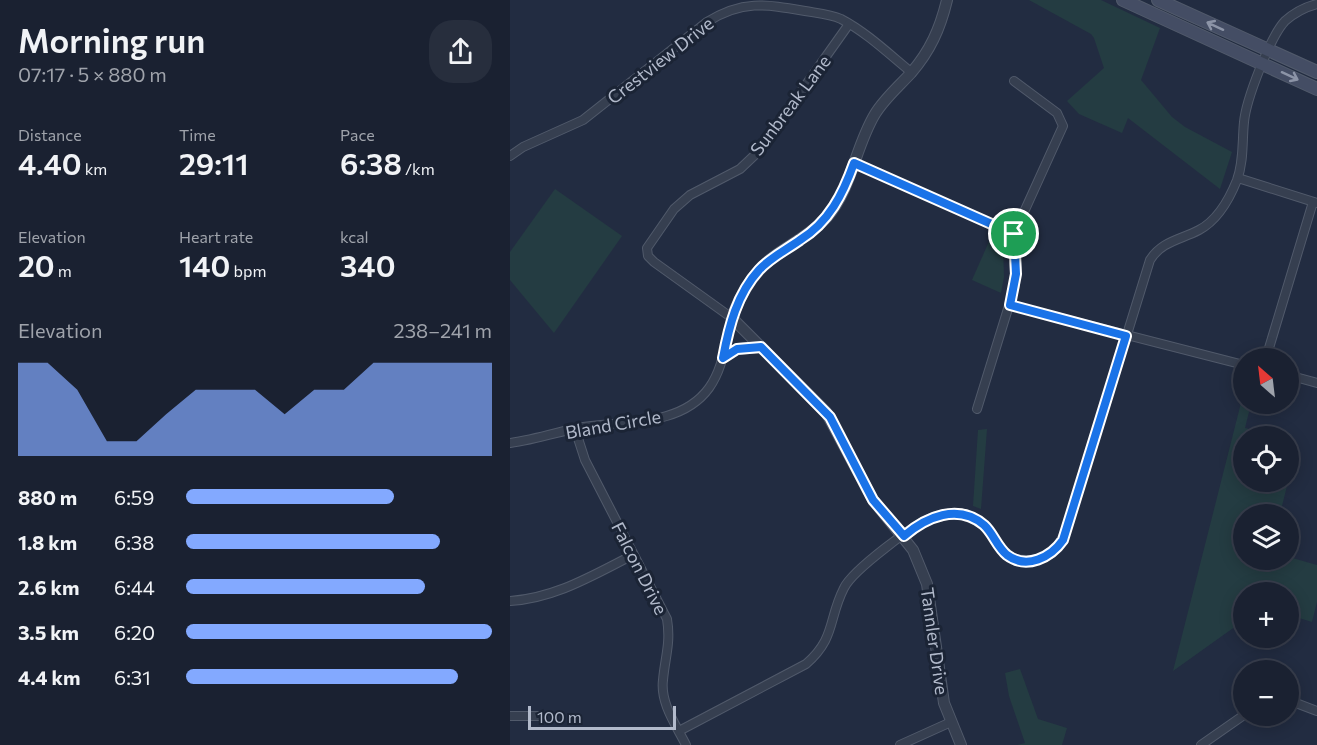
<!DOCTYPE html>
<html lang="en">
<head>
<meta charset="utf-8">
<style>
	:root { --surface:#1a2131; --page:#272e3d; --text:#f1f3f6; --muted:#9fa3ab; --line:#383e4d; --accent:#83a9ff }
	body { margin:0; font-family:Commissioner,sans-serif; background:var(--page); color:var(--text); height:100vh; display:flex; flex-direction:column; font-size:22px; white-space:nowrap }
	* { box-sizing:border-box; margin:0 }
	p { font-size:20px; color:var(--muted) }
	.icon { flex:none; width:33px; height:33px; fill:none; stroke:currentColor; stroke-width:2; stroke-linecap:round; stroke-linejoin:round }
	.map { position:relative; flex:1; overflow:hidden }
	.side { display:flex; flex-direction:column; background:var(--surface); width:510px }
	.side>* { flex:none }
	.needle { width:39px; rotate:332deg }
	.fabs { position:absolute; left:723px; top:348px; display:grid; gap:12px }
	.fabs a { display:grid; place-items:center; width:66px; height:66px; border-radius:50%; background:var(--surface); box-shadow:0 3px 15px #0003,0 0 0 2px var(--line); font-size:30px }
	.scale { position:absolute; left:18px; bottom:15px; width:148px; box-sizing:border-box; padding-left:6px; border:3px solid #b2bacb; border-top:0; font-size:16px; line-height:21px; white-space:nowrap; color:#b2bacb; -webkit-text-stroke:4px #1b2435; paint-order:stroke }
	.pin { position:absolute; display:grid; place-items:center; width:51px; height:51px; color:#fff; margin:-26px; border:3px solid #fff; border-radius:50%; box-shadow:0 2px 6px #0007 }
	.round { display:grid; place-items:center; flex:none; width:63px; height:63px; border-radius:24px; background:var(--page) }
	.summary { display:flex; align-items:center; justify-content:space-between; height:102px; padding:0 18px }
	h1 { font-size:33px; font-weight:600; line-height:45px }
	.figures { display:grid; grid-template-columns:repeat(3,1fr); gap:9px; height:102px; padding:6px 18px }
	.figures div { display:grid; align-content:center }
	.figures b { font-size:30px; font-weight:600 }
	.figures small { font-size:16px; font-weight:400 }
	.figures p { font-size:16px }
	.chart { height:168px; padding:12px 18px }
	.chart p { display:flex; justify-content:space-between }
	.chart svg { width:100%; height:108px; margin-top:6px; fill:var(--accent); opacity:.7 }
	ul { padding:0 18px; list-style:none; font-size:20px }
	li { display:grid; grid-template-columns:96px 72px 1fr; align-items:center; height:45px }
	li i { height:15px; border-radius:8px; background:var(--accent) }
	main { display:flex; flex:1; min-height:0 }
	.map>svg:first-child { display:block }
	.green { fill:#243c42 }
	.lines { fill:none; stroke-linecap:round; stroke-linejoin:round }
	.minor-casing { stroke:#515a6b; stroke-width:10 }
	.tertiary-casing { stroke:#515a6b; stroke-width:12 }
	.secondary-casing { stroke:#515a6b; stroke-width:14 }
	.minor { stroke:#363f50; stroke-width:8 }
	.tertiary { stroke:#363f50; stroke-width:10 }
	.secondary { stroke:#444d64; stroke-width:12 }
	.oneway { stroke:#8c94a7 }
	.route-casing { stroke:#fff; stroke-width:12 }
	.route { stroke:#1a73e8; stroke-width:8 }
	.labels { text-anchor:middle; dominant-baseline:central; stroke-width:6; stroke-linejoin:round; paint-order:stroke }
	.street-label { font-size:18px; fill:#b2bacb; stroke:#1b2435 }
</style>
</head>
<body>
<main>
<section class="side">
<div class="summary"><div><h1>Morning run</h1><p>07:17 · 5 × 880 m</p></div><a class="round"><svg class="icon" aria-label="share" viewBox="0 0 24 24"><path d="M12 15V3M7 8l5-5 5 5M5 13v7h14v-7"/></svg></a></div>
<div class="figures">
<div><p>Distance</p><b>4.40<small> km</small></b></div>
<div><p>Time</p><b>29:11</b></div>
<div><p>Pace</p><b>6:38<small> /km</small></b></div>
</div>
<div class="figures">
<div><p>Elevation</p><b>20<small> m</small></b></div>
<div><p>Heart rate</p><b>140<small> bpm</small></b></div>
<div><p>kcal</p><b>340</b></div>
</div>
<div class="chart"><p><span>Elevation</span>238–241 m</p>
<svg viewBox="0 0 160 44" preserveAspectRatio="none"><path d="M0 44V6L10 6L20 17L30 38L40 38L50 27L60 17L70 17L80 17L90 27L100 17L110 17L120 6L130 6L140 6L150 6L160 6V44z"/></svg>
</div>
<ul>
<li><b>880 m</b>6:59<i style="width:68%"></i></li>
<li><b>1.8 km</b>6:38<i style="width:83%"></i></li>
<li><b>2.6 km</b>6:44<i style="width:78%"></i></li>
<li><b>3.5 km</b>6:20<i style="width:100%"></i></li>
<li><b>4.4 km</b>6:31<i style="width:89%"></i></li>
</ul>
</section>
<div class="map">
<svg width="807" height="745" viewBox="0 0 807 745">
	<rect width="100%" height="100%" fill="#222c41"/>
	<!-- green -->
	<g class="green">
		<path d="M519 0H591L650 28 631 80 662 117 675 127 722 152 710 189 618 118 612 133 569 114 557 101 594 68 584 38 581 34Z"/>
		<path d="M45 189 112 236 44 333 0 280V252Z"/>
		<path d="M481 237 493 244 494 277 491 293 462 280Z"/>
		<path d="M733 395 734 404H741L735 428 768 436H734V482H778L770 514H734V560H778L779 557 807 565V602L802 622 779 615 778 592H734L733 621 663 671Z"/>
		<path d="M477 429 471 509 463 506 468 430Z"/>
		<path d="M510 669 528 719 557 728 552 745H507L515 743 499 696 495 673Z"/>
	</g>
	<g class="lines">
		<!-- minor casing -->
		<g class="minor-casing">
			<g id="minor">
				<path d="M0 156 13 147 73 120 197 22C232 0 255 4 295 11 306 13 320 14 331 19 356 32 379 54 401 72"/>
				<path d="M344 163 504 234"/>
				<path d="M728 178 807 203"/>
				<path d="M500 305 734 365"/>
				<path d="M756 358 803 202"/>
				<path d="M778 375 807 383"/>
				<path d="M467 409 505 286 504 234 553 126 547 113 504 81"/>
				<path d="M65 429 75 460 157 619C161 643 155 657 153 680 150 703 166 725 176 745"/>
				<path d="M0 443C23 440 45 433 67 428 111 420 170 428 199 388 214 367 215 342 222 318L144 262 138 256 137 248 164 209 180 195 230 169 249 151 339 24"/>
				<path d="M0 601C46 598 83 575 123 555"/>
				<path d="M778 700 807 711"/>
				<path d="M0 716H30"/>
				<path d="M169 731 296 664C326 638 318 619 334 588 342 571 407 521 426 516 448 511 469 517 482 535 487 543 491 551 499 556 504 559 511 560 517 560 542 563 552 542 559 522L640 260C652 241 670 240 689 230 708 220 719 200 727 180 734 161 732 141 734 122 736 100 760 37 775 21 784 13 795 7 807 4"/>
				<path d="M390 745 441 722"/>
				<path d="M691 745 734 715"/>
			</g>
		</g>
		<!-- tertiary casing -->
		<g class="tertiary-casing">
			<g id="tertiary">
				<path d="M437 0C430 29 420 51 401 73 389 86 374 99 365 114 345 147 342 188 317 217 301 235 280 244 262 258 243 273 230 295 222 318L316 412 363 500 403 550 417 584 434 703 451 745"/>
				<path d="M213 358 227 349 251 347"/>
			</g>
		</g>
		<!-- secondary casing -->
		<g class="secondary-casing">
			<g id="secondary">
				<path d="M613 0 807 89"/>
				<path d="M648 0 807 72"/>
			</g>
		</g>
		<!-- minor -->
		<use href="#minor" class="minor"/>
		<!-- tertiary -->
		<use href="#tertiary" class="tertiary"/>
		<!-- secondary -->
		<use href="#secondary" class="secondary"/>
	</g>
	<!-- one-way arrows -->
	<defs><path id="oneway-shaft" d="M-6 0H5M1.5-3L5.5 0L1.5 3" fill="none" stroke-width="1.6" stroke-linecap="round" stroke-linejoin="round" transform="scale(1.5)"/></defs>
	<g class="oneway">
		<use href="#oneway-shaft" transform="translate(705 26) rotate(-155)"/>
		<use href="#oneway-shaft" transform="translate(780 76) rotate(25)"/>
	</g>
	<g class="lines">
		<!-- route casing -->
		<g class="route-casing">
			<path id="route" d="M344 163 504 234 506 274 500 305 616 336 553 540C541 557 517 570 497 555 487 547 483 533 474 525 448 503 416 517 394 536L363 500 320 417 251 347 227 349 213 358C219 326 227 294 249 270 261 257 276 250 290 240 319 222 333 194 344 163Z"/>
		</g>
		<!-- route -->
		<use href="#route" class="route"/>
	</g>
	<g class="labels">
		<!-- street labels -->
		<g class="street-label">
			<text transform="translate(150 60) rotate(-38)">Crestview Drive</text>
			<text transform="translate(280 105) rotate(-53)">Sunbreak Lane</text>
			<text transform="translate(103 424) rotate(-10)">Bland Circle</text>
			<text transform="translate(130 568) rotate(63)">Falcon Drive</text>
			<text transform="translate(425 641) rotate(82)">Tannler Drive</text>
		</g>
	</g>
</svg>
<div class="fabs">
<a><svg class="needle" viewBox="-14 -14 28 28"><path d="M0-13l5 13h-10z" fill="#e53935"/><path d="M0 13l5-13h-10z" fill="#9fa3ab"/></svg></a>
<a><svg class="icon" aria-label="locate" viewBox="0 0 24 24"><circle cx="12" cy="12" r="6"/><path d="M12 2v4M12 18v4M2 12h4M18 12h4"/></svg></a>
<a><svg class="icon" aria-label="layers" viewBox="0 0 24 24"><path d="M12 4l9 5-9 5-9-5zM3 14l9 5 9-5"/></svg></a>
<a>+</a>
<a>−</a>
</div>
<div class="scale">100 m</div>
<div class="pin" style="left:504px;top:234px;background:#1e9e55"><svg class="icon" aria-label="arrive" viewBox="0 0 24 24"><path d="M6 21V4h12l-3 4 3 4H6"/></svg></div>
</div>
</main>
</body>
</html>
